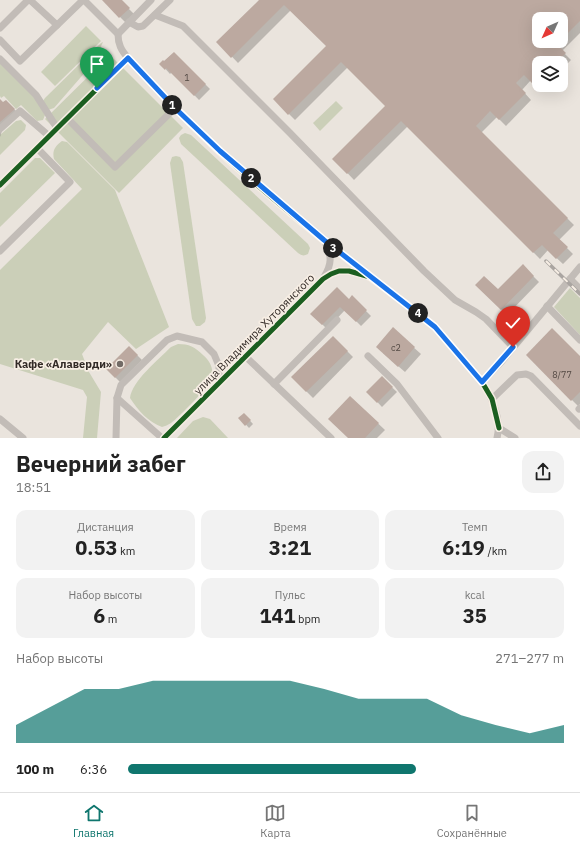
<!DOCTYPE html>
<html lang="ru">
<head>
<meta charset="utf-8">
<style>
	:root { --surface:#fff; --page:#f2f2f2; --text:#222; --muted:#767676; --line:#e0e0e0; --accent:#0f766e }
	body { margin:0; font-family:"IBM Plex Sans",sans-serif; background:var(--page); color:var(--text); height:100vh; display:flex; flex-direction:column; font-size:15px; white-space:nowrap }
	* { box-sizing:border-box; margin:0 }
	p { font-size:13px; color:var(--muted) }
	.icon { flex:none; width:22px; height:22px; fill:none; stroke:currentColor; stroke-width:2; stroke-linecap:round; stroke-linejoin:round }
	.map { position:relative; height:438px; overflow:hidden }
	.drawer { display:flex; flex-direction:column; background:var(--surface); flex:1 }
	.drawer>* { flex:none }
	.needle { width:26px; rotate:225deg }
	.buttons { position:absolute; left:532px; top:12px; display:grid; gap:8px }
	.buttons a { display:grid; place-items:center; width:36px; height:36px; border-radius:8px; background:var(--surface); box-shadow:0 4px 16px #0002; font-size:20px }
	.pin { position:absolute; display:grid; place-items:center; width:34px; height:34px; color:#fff; margin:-41px -17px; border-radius:50% 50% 50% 0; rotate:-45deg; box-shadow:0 0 4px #0007 }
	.pin .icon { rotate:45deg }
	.km { position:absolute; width:20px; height:20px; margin:-10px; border-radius:50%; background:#222; color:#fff; font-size:11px; line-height:20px; text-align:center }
	.round { display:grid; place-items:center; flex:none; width:42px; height:42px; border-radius:12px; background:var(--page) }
	.overview { display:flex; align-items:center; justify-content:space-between; height:68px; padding:0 16px }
	h1 { font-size:22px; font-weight:700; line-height:30px }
	.figures { display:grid; grid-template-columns:repeat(3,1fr); gap:6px; height:68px; padding:4px 16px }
	.figures div { display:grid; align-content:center; border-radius:10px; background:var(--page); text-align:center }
	.figures b { font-size:20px; font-weight:700 }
	.figures small { font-size:11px; font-weight:400 }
	.figures p { font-size:11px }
	.chart { height:112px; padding:8px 16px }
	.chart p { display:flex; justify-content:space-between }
	.chart svg { width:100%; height:72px; margin-top:4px; fill:var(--accent); opacity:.7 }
	ul { padding:0 16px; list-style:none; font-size:13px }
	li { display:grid; grid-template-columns:64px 48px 1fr; align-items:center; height:30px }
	li i { height:10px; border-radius:5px; background:var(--accent) }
	.dock { display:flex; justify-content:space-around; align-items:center; height:56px; border-top:1px solid var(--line); background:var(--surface); font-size:11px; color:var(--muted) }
	.dock a { display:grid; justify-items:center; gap:2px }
	.dock .active { color:var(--accent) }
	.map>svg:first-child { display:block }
	.green { fill:#cbcfb8 }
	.shadow { fill:#0003; fill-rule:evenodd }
	.building { fill:#bca9a0 }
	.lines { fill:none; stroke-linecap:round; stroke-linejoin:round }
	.minor { stroke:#c2bcb7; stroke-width:7 }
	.rail-casing { stroke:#aaa5a1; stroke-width:3.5 }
	.rail { stroke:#f7eee4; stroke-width:2; stroke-dasharray:6; stroke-linecap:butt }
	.cycleway-casing { stroke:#f7eee4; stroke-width:8 }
	.cycleway { stroke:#1b5e20; stroke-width:5 }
	.route-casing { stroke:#fff; stroke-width:8 }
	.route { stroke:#1a73e8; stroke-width:5 }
	.poi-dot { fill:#726b66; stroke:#f7eee4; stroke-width:1.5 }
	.labels { text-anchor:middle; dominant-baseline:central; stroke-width:3.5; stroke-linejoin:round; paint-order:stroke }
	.number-label { font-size:9px; fill:#544a44 }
	.street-label { font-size:11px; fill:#322a26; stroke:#f7eee4 }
	.poi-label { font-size:11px; font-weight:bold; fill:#322a26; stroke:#f7eee4; text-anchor:end }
</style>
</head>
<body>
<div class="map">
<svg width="580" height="438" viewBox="0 0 580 438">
	<rect width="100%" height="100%" fill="#eae4dd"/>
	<!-- green -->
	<g class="green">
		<path d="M86 26 101 41 55 86 41 72Z"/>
		<path d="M103 42 94 62 54 108 48 110 43 101 45 98 101 43Z"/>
		<path d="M110 55 183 128 119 193 45 119Z"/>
		<path d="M0 63 34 97 45 115 43 120 37 121 21 105 16 109 4 96 1 98 0 96Z"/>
		<path d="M336 101 343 108 320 131 313 123Z"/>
		<path d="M21 120 26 125 25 130 0 155V135L16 121Z"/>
		<path d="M185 133 191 135 308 244 310 248 308 254C304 256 302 256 298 253L181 144 179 138 181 135Z"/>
		<path d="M62 141 67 142 115 190 169 327 136 349 108 322 82 354 89 372 101 392 97 438H83L87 397 83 390 0 364V270L82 189 54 159C52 151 55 146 62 141Z"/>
		<path d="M176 156 180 157 183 162 206 318 205 322 200 326H196L192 319 170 163 172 157Z"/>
		<path d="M35 158H40L55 173 0 227V193Z"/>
		<path d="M570 288 580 298V335L554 307Z"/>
		<path d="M178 344C189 344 195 347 203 355 209 360 214 368 212 377 211 385 178 418 171 423 168 425 165 426 162 427 148 422 138 410 130 398 132 381 159 359 171 347Z"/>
		<path d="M203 417 210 419 228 438H177L193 421Z"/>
	</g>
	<!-- shadow -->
	<g class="shadow">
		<path d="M103 0H120L135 15 126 23Z"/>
		<path d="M260 0H580V33L562 51 571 60 561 70V63H539V85H546L541 90 531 80 522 90 531 100 506 126 497 117 481 133 574 225 559 240 573 254 563 264 548 250 540 259 408 126 354 180 334 159 387 106 348 67 295 120 274 99 327 46 291 10 238 63 218 42ZM539 19H561V41H539Z"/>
		<path d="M174 53 210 89 199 100 172 72 170 74 161 64Z"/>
		<path d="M0 100 3 103 6 101 20 115 2 131 0 137Z"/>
		<path d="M523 266 539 282 507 315 477 285 498 291Z"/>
		<path d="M352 297 371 316 361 326 345 310 327 329 312 314 349 300Z"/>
		<path d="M393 329 421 354 405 372 383 353Z"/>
		<path d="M333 337 353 357 313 398 292 377Z"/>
		<path d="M129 347 142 360 120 382 107 369Z"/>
		<path d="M527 355 580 357V404L578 406Z"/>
		<path d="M382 378 397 392 382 407 368 392Z"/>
		<path d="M350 397 385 430 377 438H349Z"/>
		<path d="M244 414 253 424 249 428 240 418Z"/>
	</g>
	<!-- building -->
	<g class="building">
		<path d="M102 0H122L130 8 119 18Z"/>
		<path d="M259 0H580V21L561 40V19H539V41H560L557 44 566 53 556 63H539V80L534 85 524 75 516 83 526 93 499 120 490 111 476 126 568 218 553 233 568 247 556 259 542 245 533 253 401 121 347 174 332 159 385 106 341 62 288 115 273 99 326 46 284 5 231 58 216 42Z"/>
		<path d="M174 52 206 84 194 96 166 68 165 70 159 64 163 60 164 61Z"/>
		<path d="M0 99 3 102 6 100 15 109 0 122Z"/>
		<path d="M523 264 534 276 501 310 475 285 484 276 498 289Z"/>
		<path d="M337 287 349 299 352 295 367 310 356 322 340 307 322 325 310 314Z"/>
		<path d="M393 327 415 347 398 367 376 347Z"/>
		<path d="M552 328 580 356V392L571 401 526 355Z"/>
		<path d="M333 336 348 351 306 392 291 377Z"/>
		<path d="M129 346 138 355 115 378 106 369Z"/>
		<path d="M382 376 393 387 377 403 366 392Z"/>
		<path d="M350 396 379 423 365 438H348L328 419Z"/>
		<path d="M244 413 251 420 245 426 238 418Z"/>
	</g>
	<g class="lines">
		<!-- minor -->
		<g class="minor">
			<path d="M30 0 57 25"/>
			<path d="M84 0 118 34C118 44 121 50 128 58 158 90 188 122 220 152 267 194 316 234 365 273"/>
			<path d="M155 15 183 26 290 133 424 271 455 300 476 312 486 319 513 347"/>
			<path d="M129 22 138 27 143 26 170 0"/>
			<path d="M0 28 28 0"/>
			<path d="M118 34 151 0"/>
			<path d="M0 40 20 61 83 0"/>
			<path d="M0 59 36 95 57 128"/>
			<path d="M67 118 115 167 175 108"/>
			<path d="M0 129 20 111 49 136"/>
			<path d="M0 185 128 58"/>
			<path d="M0 251 70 182 37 148"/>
			<path d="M324 277C332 264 332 256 325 242"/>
			<path d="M570 279 580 289"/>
			<path d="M547 306 580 340"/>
			<path d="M368 356 397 384 438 438"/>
			<path d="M246 357 331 438"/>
			<path d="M482 382 502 361 580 267"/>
			<path d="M274 384 337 320"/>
			<path d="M117 398 162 438"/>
			<path d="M492 399 517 375 526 374 531 376 580 426"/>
			<path d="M579 409 580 408"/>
			<path d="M0 419 23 438"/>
			<path d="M499 428 515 438"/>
			<path d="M116 438 117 398 121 385 167 340 177 336 202 342 214 354 219 366V383"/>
			<path d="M164 438 323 279 331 274 339 271H349L370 277 435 327 482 382C492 398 502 419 497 438"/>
		</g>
		<!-- rail casing -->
		<g class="rail-casing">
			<path id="rail" d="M546 261 580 294"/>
		</g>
		<!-- rail -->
		<use href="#rail" class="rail"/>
		<!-- cycleway casing -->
		<g class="cycleway-casing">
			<g id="cycleway">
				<path d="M0 185 128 58C158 90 188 122 220 152 268 196 319 237 370 277"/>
				<path d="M164 438 323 279 331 274 339 271H349L370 277 423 317 435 327 482 382 492 399 499 428"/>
			</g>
		</g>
		<!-- cycleway -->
		<use href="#cycleway" class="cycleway"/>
	</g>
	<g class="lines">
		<!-- route casing -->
		<g class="route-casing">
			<path id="route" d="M97 88 128 58 175 108 220 151 324 240 435 327 482 382 513 347"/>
		</g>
		<!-- route -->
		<use href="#route" class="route"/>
	</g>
	<!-- markers -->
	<circle class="poi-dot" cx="120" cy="364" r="4"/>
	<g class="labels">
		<!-- number labels -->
		<g class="number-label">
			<text x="187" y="77">1</text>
			<text x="396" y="347">с2</text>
			<text x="562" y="374">8/77</text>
		</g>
		<!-- street labels -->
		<g class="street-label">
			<text transform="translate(254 334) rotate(-45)">улица Владимира Хуторянского</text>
		</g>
		<!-- poi labels -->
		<g class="poi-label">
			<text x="112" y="364">Кафе «Алаверди»</text>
		</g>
	</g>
</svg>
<div class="buttons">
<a><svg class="needle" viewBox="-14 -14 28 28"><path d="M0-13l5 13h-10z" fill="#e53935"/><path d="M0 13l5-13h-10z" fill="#767676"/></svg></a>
<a><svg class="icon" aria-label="layers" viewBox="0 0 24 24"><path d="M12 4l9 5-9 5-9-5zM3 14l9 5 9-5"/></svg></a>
</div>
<div class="pin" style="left:97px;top:88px;background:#1e9e55"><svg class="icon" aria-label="arrive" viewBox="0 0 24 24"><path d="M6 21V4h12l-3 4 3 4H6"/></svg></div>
<div class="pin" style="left:513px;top:347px;background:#d93025"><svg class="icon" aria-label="check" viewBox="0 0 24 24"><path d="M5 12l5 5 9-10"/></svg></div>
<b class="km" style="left:172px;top:105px">1</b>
<b class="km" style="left:251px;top:178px">2</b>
<b class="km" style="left:333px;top:248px">3</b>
<b class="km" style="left:418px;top:313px">4</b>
</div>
<section class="drawer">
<div class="overview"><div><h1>Вечерний забег</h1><p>18:51</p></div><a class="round"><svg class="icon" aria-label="share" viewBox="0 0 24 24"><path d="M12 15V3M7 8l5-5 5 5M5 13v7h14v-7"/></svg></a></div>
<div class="figures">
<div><p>Дистанция</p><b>0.53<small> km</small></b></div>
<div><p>Время</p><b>3:21</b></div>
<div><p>Темп</p><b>6:19<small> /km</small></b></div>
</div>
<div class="figures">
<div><p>Набор высоты</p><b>6<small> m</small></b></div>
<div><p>Пульс</p><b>141<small> bpm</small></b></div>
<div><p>kcal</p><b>35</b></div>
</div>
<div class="chart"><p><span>Набор высоты</span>271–277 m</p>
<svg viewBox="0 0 160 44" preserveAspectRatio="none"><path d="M0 44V33L10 22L20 11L30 11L40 6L50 6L60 6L70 6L80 6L90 11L100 17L110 17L120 17L130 27L140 33L150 38L160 33V44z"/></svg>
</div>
<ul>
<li><b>100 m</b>6:36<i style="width:66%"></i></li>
</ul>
</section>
<nav class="dock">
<a class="active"><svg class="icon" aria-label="home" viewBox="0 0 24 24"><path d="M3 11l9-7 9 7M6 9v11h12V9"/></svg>Главная</a>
<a><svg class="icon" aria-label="map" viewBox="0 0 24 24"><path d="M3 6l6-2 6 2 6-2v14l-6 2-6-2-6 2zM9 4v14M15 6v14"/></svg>Карта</a>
<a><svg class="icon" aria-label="saved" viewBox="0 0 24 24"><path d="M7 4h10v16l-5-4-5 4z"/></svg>Сохранённые</a>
</nav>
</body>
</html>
